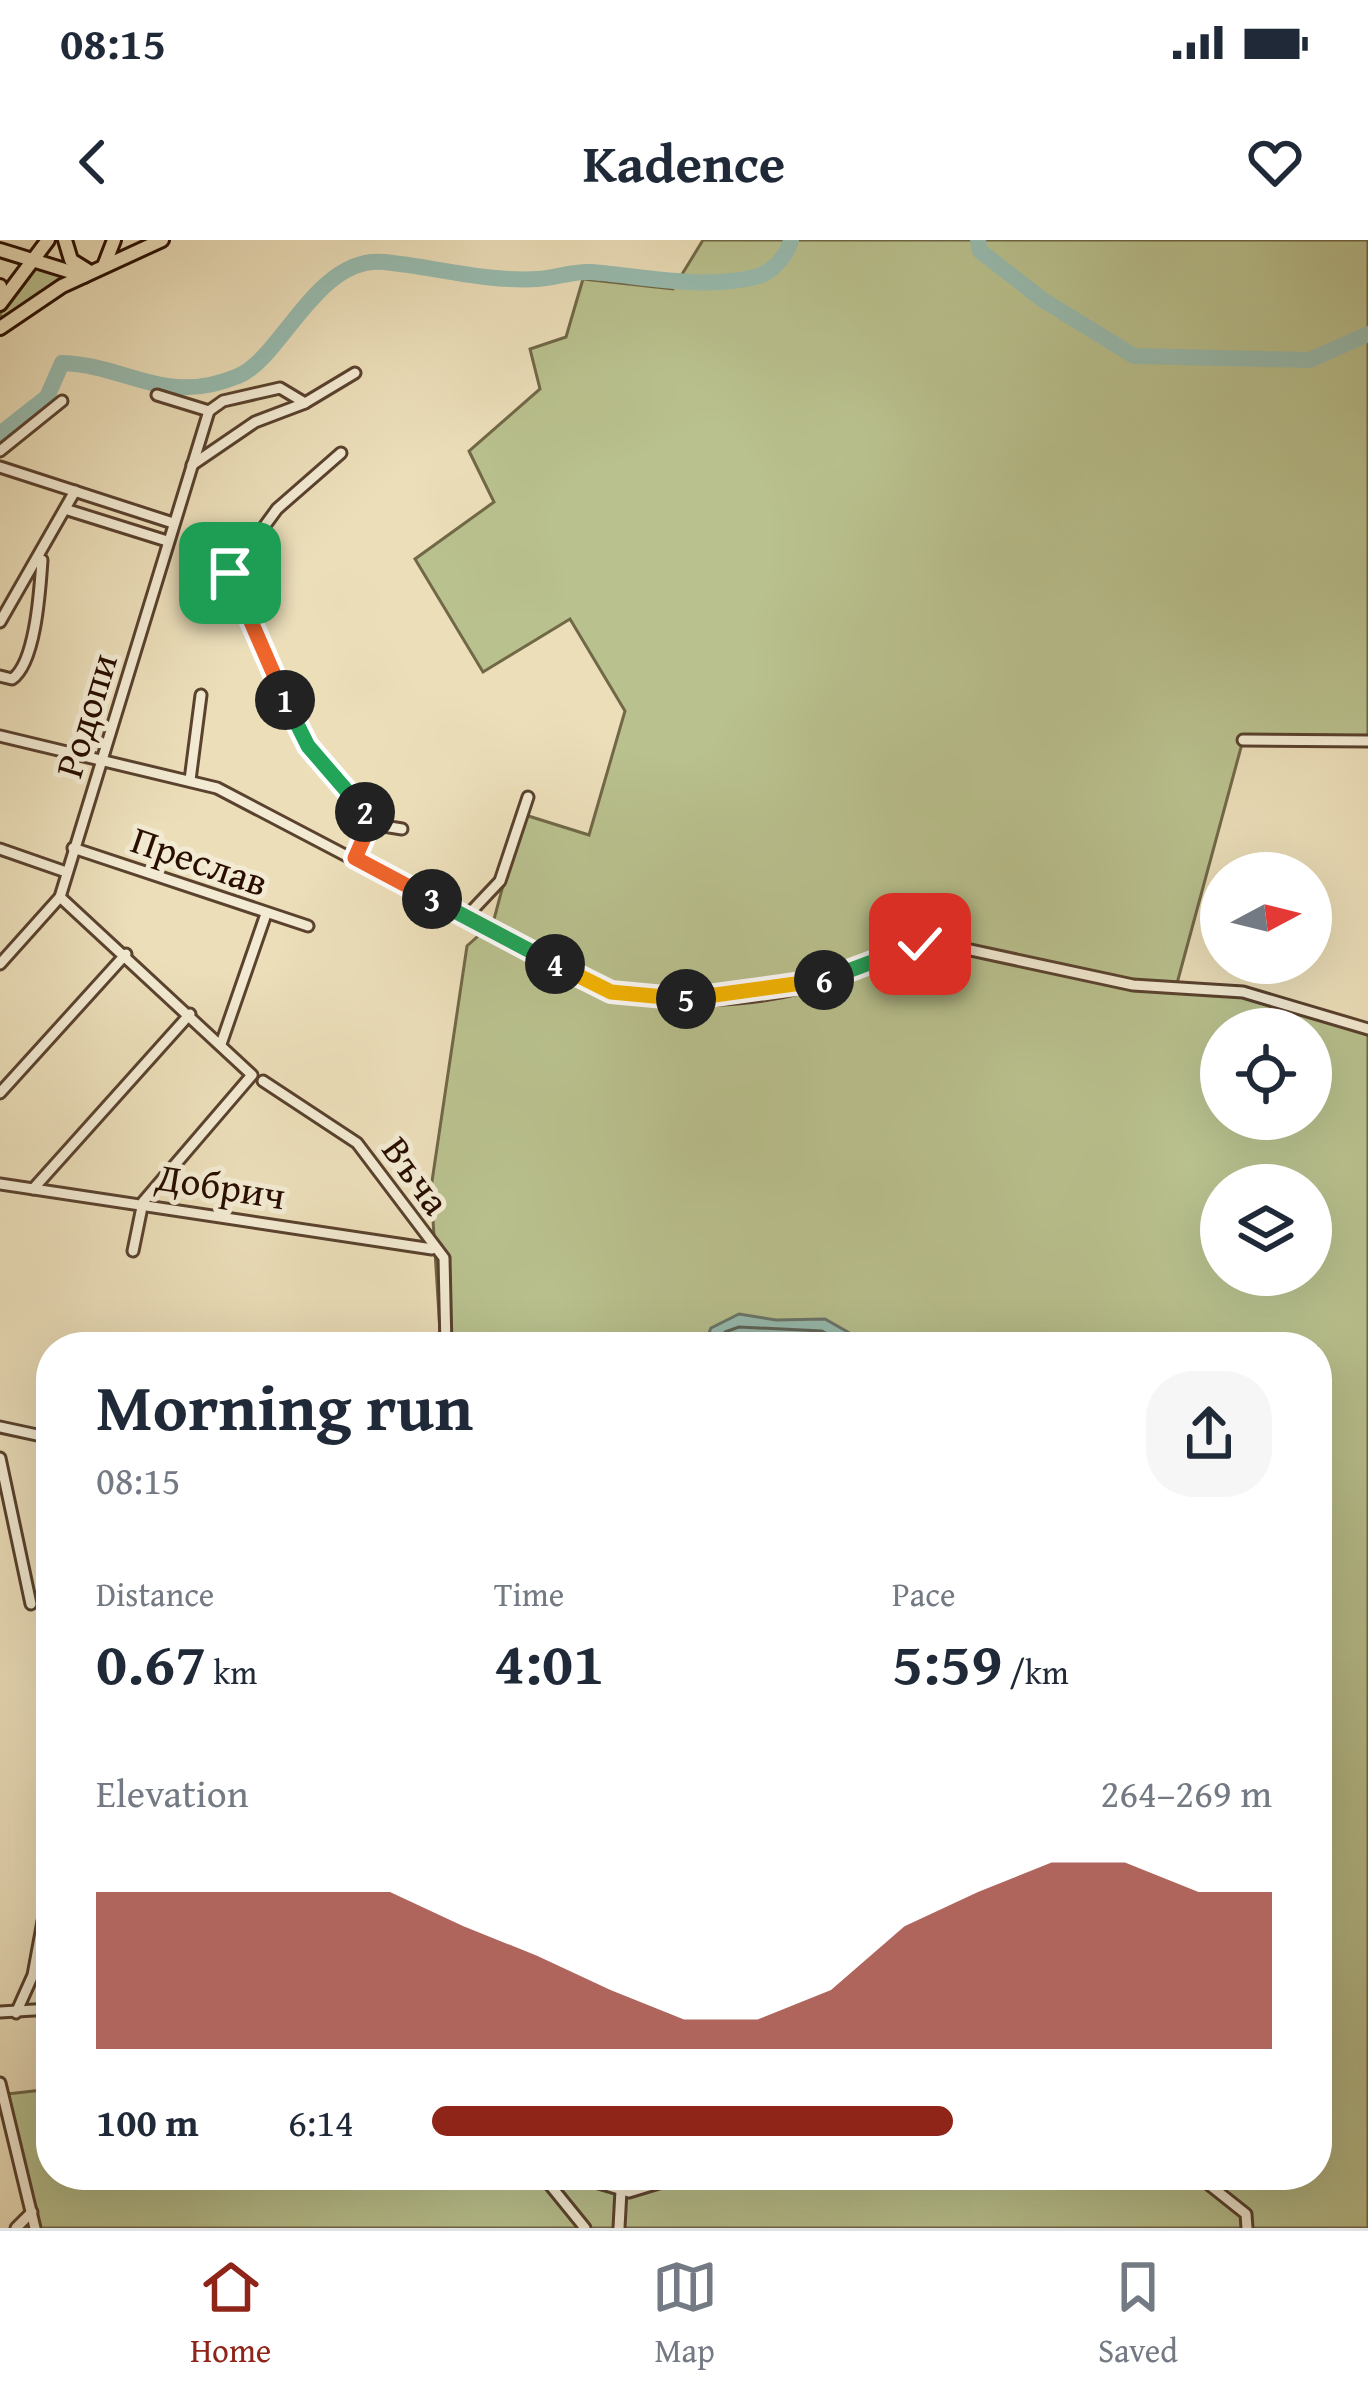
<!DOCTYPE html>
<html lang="en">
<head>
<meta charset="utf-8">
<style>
	:root { --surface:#fff; --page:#f6f6f7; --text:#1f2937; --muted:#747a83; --line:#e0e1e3; --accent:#8f2418 }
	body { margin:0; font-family:"Gentium Book Plus",serif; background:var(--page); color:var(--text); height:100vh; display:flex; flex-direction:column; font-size:45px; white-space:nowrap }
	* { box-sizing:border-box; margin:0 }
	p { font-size:39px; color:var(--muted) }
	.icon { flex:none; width:66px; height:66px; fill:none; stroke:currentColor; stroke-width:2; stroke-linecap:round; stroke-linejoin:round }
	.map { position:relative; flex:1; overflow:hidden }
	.panel { position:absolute; left:36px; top:1092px; width:1296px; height:858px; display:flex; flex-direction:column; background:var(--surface); border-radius:48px; box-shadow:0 12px 48px #0002 }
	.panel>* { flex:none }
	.needle { width:78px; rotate:83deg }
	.fabs { position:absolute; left:1200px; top:612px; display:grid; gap:24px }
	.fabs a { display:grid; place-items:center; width:132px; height:132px; border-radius:50%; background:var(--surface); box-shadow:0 12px 48px #0002; font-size:60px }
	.pin { position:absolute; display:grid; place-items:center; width:102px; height:102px; color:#fff; margin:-51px; border-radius:24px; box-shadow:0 6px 18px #0006 }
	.km { position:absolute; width:60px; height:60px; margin:-30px; border-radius:50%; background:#222; color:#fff; font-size:33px; line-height:60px; text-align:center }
	.round { display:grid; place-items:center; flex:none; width:126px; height:126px; border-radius:48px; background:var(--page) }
	.summary { display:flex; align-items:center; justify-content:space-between; height:204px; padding:0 60px }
	h1 { font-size:66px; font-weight:700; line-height:90px }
	.metrics { display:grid; grid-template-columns:repeat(3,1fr); gap:18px; height:204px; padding:12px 60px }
	.metrics div { display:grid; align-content:center }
	.metrics b { font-size:60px; font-weight:700 }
	.metrics small { font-size:33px; font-weight:400 }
	.metrics p { font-size:33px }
	.chart { height:336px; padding:24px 60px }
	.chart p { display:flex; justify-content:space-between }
	.chart svg { width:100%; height:216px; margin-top:12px; fill:var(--accent); opacity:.7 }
	ul { padding:0 60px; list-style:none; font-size:39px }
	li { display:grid; grid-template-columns:192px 144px 1fr; align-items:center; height:90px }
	li i { height:30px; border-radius:15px; background:var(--accent) }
	.status { display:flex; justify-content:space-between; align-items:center; height:84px; padding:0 60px; background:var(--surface); direction:ltr }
	.status svg { height:33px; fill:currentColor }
	header { display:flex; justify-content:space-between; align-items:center; height:156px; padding:0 60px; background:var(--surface); font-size:54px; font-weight:700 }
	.dock { display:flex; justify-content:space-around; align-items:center; height:168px; border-top:3px solid var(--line); background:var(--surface); font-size:33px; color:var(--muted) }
	.dock a { display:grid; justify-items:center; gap:6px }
	.dock .current { color:var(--accent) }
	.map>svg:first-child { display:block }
	.green { fill:#b9c18e; stroke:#716847; stroke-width:3; fill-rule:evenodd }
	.water { fill:#98bcb0; stroke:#6c766a; stroke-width:3 }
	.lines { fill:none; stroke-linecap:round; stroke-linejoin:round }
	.shore { stroke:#606558; stroke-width:3 }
	.river { stroke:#98bcb0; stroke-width:16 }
	.minor-casing { stroke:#5a422e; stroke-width:15 }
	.major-casing { stroke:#290e00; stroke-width:18 }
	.minor { stroke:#f2ead2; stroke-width:9 }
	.major { stroke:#ebdeb9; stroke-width:12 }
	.split-1-casing { stroke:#fff; stroke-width:24 }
	.split-2-casing { stroke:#fff; stroke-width:24 }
	.split-3-casing { stroke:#fff; stroke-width:24 }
	.split-4-casing { stroke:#fff; stroke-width:24 }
	.split-5-casing { stroke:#fff; stroke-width:24 }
	.split-6-casing { stroke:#fff; stroke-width:24 }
	.split-7-casing { stroke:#fff; stroke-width:24 }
	.split-1 { stroke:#f0652b; stroke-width:15 }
	.split-2 { stroke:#22a559; stroke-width:15 }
	.split-3 { stroke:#f0652b; stroke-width:15 }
	.split-4 { stroke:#22a559; stroke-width:15 }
	.split-5 { stroke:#f5b400; stroke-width:15 }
	.split-6 { stroke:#f5b400; stroke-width:15 }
	.split-7 { stroke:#22a559; stroke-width:15 }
	.labels { text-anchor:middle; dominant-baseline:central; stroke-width:10; stroke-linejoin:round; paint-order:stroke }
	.street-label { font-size:39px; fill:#290e00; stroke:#f2ead2 }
</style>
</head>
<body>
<div class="status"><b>08:15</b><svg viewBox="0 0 49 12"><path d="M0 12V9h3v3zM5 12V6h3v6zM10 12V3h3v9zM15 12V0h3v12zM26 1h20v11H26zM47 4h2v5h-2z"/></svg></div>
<header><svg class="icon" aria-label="back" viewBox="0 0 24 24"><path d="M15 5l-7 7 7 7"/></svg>Kadence<svg class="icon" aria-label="heart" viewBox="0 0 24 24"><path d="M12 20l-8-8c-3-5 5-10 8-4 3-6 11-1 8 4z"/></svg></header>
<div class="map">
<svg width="1368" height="1988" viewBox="0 0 1368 1988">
	<rect width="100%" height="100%" fill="#ebdeb9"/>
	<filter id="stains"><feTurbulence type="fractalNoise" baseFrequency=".00167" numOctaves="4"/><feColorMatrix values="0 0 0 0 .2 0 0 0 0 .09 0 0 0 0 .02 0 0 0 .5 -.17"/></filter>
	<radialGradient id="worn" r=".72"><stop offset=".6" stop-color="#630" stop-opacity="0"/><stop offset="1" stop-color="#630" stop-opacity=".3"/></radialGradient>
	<!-- green -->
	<g class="green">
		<path d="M703 0H1368V503L1243 500 1176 747 1243 752 1368 785V1988H35L7 1854 51 1849V1935H1317V1107H441L431 948 467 706 487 688 563 727 493 683 522 574 589 595 625 471 570 379 483 432 415 319 494 262 469 211 540 149 530 109 566 97 583 39 673 49ZM1221 789H1311V879H1221ZM1221 945H1311V1035H1221Z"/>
		<path d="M32 23 70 36 1 78 0 74Z"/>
	</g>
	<!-- water -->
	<path class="water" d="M739 1074 776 1080 825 1079 874 1107H703L711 1088Z"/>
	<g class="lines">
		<!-- shore -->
		<path class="shore" d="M715 1107 725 1092 739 1087 822 1091 849 1107"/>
		<!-- river -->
		<g class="river">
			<path d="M978 0 980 11 1043 60 1134 116 1310 120 1368 94"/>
			<path d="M0 194 47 157 62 123C127 125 165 167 238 136 281 119 317 15 384 22 435 27 485 42 538 39 556 38 572 31 591 32 643 36 704 50 755 37 771 34 788 15 791 0"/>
		</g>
		<!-- minor casing -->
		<g class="minor-casing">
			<g id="minor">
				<path d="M209 171 223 161 280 148 305 163"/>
				<path d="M0 211 62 161"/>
				<path d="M341 213 277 269 230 333 308 505 371 584"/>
				<path d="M192 225 255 182 305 163 355 133"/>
				<path d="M0 227 173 283"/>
				<path d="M68 270 167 301"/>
				<path d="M0 382 75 251"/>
				<path d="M0 436 12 439C36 423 40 348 42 320"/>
				<path d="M0 496 217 548 595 746C658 769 771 762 833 737 869 723 900 704 938 703L1133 745 1243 752 1368 789"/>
				<path d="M1243 500 1368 501"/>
				<path d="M190 540 201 455"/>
				<path d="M73 608 308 686"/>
				<path d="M0 609 66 632"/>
				<path d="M355 618 371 584 402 589"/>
				<path d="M60 657 252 835 143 962 133 1011"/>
				<path d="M466 677 500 641 528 557"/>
				<path d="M0 724 60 657 209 171 157 155"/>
				<path d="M221 804 266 674"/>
				<path d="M263 841 357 903 444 1018 446 1107"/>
				<path d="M0 853 126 714"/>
				<path d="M0 944 432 1009"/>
				<path d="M33 949 190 774"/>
				<path d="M0 1187 51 1198"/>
				<path d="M0 1218 31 1364"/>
				<path d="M0 1772 51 1769"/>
				<path d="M16 1773 33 1735 51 1638"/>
				<path d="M0 1843 35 1988"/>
				<path d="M542 1935 585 1988"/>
				<path d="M572 1935 629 1952 685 1935"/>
				<path d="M1197 1935 1246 1974 1247 1988"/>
				<path d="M16 1988 32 1972"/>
				<path d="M619 1988 621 1950"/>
			</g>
		</g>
		<!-- major casing -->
		<g class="major-casing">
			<g id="major">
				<path d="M65 0 71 20 87 30"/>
				<path d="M0 10 84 36"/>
				<path d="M104 26 114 0"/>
				<path d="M0 46V48"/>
				<path d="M0 64 48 0"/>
				<path d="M0 88 62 46 162 0"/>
			</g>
		</g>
		<!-- minor -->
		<use href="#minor" class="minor"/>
		<!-- major -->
		<use href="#major" class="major"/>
	</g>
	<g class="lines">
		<!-- split-1 casing -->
		<g class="split-1-casing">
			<path id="split-1" d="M230 333 285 460"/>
		</g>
		<!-- split-2 casing -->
		<g class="split-2-casing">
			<path id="split-2" d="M285 460 308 506 365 572"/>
		</g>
		<!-- split-3 casing -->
		<g class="split-3-casing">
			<path id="split-3" d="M365 572 370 584 355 618 432 659"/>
		</g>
		<!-- split-4 casing -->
		<g class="split-4-casing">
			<path id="split-4" d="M432 659 555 724"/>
		</g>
		<!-- split-5 casing -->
		<g class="split-5-casing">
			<path id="split-5" d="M555 724 611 752 686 759"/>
		</g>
		<!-- split-6 casing -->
		<g class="split-6-casing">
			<path id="split-6" d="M686 759 824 740"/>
		</g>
		<!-- split-7 casing -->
		<g class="split-7-casing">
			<path id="split-7" d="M824 740 920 704"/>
		</g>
		<!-- split-1 -->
		<use href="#split-1" class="split-1"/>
		<!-- split-2 -->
		<use href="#split-2" class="split-2"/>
		<!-- split-3 -->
		<use href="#split-3" class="split-3"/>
		<!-- split-4 -->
		<use href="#split-4" class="split-4"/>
		<!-- split-5 -->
		<use href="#split-5" class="split-5"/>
		<!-- split-6 -->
		<use href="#split-6" class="split-6"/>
		<!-- split-7 -->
		<use href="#split-7" class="split-7"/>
	</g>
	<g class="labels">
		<!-- street labels -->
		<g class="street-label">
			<text transform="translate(85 475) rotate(-73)">Родопи</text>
			<text transform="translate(200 620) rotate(19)">Преслав</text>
			<text transform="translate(417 935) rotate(54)">Въча</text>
			<text transform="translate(221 945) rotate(9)">Добрич</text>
		</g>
	</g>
	<rect width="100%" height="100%" filter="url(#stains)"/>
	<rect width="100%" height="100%" fill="url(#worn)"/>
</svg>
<div class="fabs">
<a><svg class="needle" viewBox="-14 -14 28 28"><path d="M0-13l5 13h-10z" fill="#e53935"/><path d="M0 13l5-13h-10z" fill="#747a83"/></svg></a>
<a><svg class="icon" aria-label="locate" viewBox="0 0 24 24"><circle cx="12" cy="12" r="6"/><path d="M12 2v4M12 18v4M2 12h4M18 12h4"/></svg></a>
<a><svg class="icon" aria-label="layers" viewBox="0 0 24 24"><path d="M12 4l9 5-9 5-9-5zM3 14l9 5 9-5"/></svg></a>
</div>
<div class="pin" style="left:230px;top:333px;background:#1e9e55"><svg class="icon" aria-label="arrive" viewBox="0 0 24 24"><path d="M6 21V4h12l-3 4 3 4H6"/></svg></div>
<div class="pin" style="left:920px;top:704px;background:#d93025"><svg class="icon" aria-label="check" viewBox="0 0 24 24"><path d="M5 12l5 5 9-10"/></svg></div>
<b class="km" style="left:285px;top:460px">1</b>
<b class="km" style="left:365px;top:572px">2</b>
<b class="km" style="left:432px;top:659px">3</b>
<b class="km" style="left:555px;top:724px">4</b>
<b class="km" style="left:686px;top:759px">5</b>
<b class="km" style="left:824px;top:740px">6</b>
<section class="panel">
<div class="summary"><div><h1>Morning run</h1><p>08:15</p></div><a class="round"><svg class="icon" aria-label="share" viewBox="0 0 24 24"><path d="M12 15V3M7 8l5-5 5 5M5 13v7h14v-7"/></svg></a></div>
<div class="metrics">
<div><p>Distance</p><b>0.67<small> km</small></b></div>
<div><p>Time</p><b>4:01</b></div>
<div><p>Pace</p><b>5:59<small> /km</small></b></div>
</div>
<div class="chart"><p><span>Elevation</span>264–269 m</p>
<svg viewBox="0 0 160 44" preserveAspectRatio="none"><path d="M0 44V12L10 12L20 12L30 12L40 12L50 19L60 25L70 32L80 38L90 38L100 32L110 19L120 12L130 6L140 6L150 12L160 12V44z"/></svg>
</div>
<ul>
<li><b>100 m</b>6:14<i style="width:62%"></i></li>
</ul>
</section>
</div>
<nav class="dock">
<a class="current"><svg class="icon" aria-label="home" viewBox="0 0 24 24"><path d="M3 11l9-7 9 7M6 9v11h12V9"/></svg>Home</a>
<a><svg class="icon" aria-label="map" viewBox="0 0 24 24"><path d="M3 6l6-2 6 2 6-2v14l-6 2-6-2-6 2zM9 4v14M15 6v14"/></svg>Map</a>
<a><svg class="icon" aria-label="saved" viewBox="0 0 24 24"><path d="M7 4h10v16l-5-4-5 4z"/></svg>Saved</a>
</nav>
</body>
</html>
